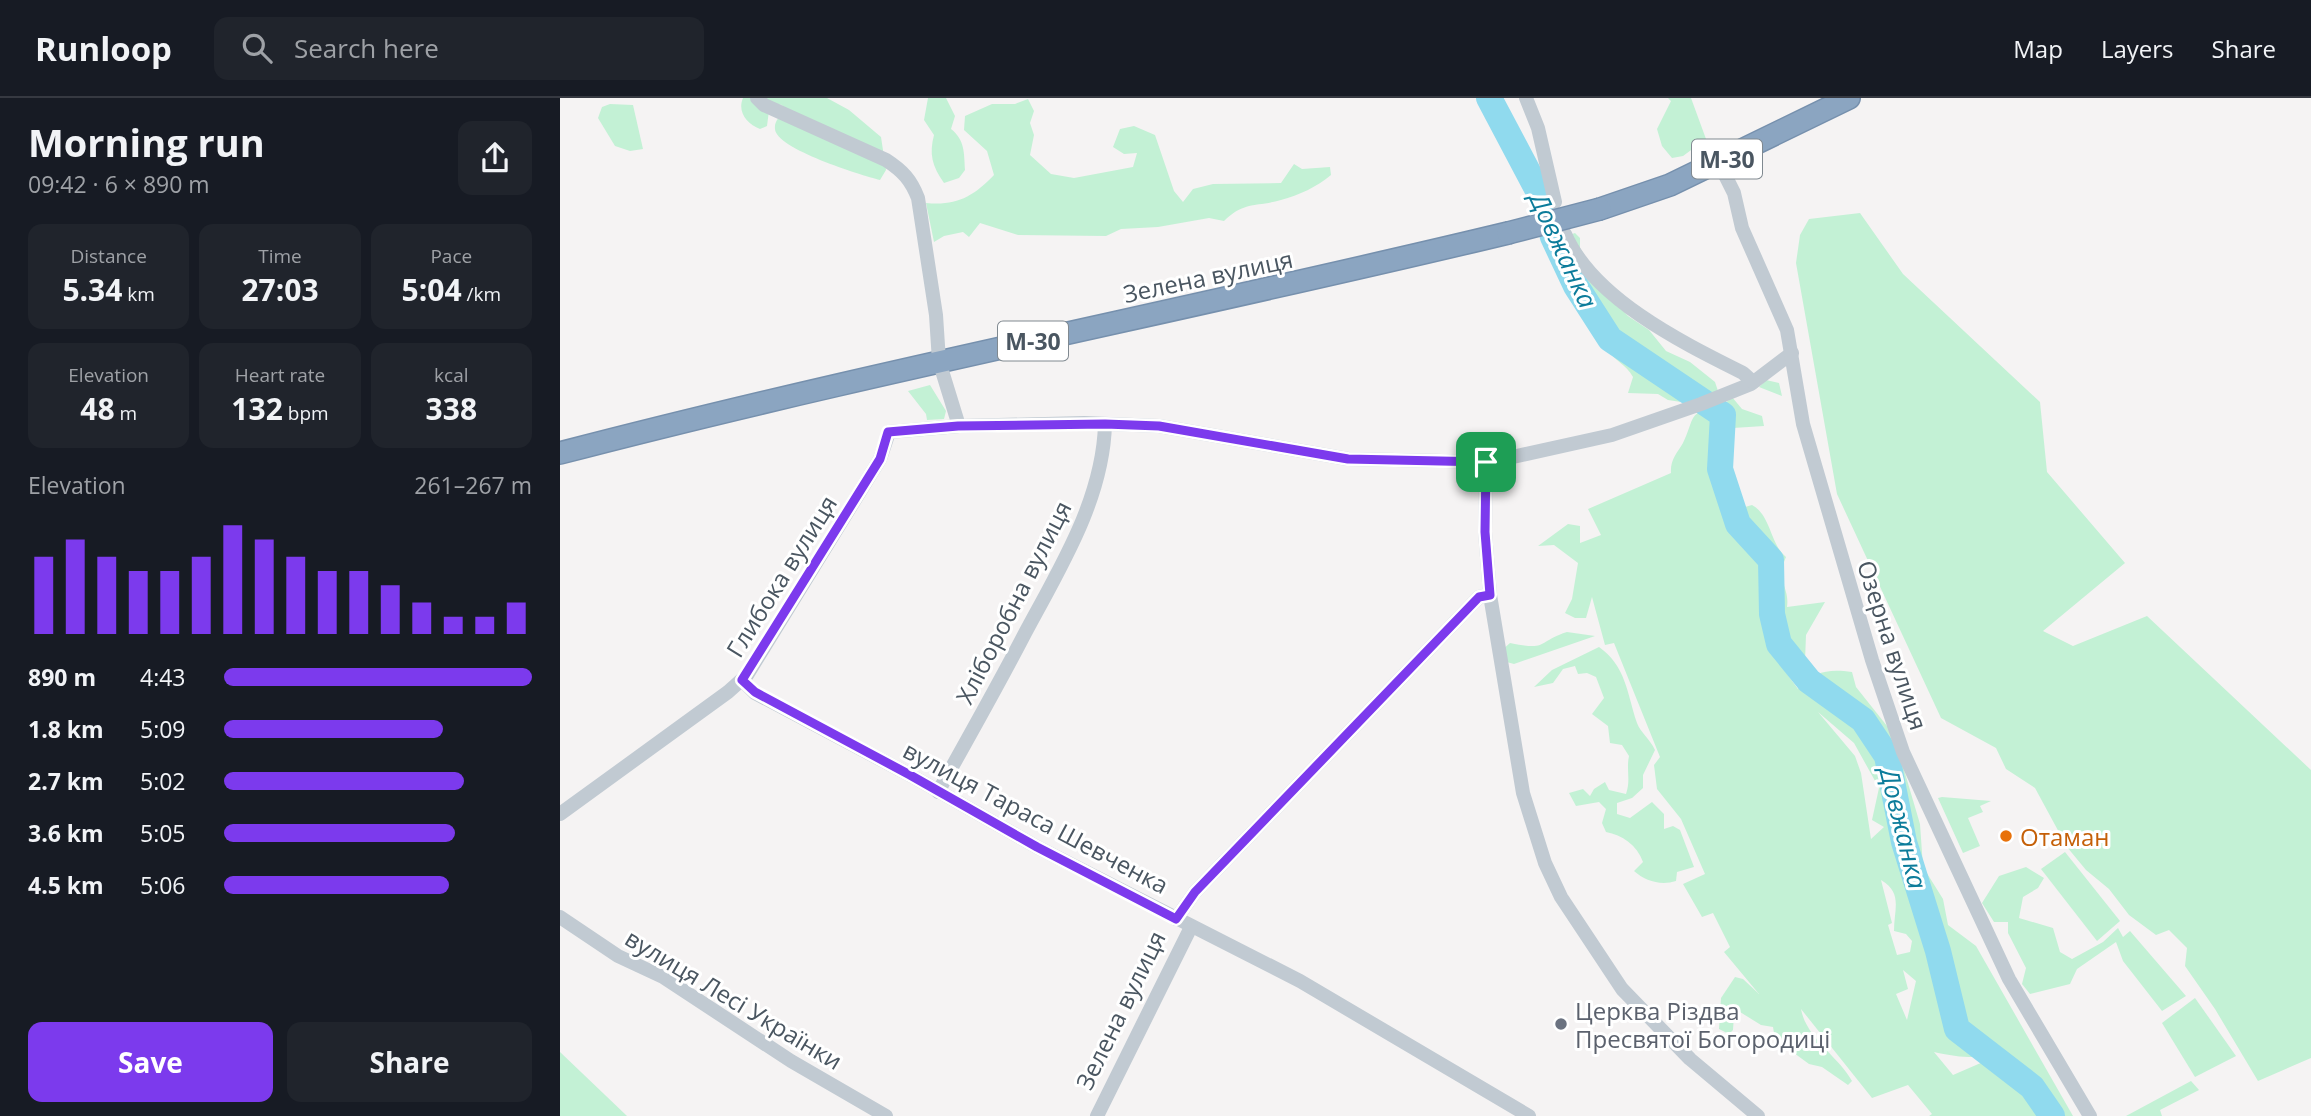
<!DOCTYPE html>
<html lang="en">
<head>
<meta charset="utf-8">
<style>
	:root { --surface:#171b24; --page:#20242c; --text:#f1f3f6; --muted:#9ea1a6; --line:#363941; --accent:#7c3aed }
	body { margin:0; font-family:"Open Sans",sans-serif; background:var(--page); color:var(--text); height:100vh; display:flex; flex-direction:column; font-size:26px; white-space:nowrap }
	* { box-sizing:border-box; margin:0 }
	p { font-size:23px; color:var(--muted) }
	.icon { flex:none; width:38px; height:38px; fill:none; stroke:currentColor; stroke-width:2; stroke-linecap:round; stroke-linejoin:round }
	.map { position:relative; flex:1; overflow:hidden }
	.drawer { display:flex; flex-direction:column; background:var(--surface); width:560px }
	.drawer>* { flex:none }
	.pin { position:absolute; display:grid; place-items:center; width:60px; height:60px; color:#fff; margin:-30px; border-radius:14px; box-shadow:0 4px 10px #0006 }
	.round { display:grid; place-items:center; flex:none; width:74px; height:74px; border-radius:14px; background:var(--page) }
	.summary { display:flex; align-items:center; justify-content:space-between; height:119px; padding:0 28px }
	h1 { font-size:38px; font-weight:700; line-height:52px }
	.figures { display:grid; grid-template-columns:repeat(3,1fr); gap:10px; height:119px; padding:7px 28px }
	.figures div { display:grid; align-content:center; border-radius:14px; background:var(--page); text-align:center }
	.figures b { font-size:30px; font-weight:700 }
	.figures small { font-size:19px; font-weight:400 }
	.figures p { font-size:19px }
	.chart { height:196px; padding:14px 28px }
	.chart p { display:flex; justify-content:space-between }
	.chart svg { width:100%; height:126px; margin-top:7px; stroke:var(--accent); stroke-width:6 }
	.cta { display:flex; gap:14px; margin-top:auto; padding:14px 28px }
	.cta a { flex:1; height:80px; border-radius:14px; background:var(--accent); color:#fff; font-size:28px; font-weight:700; line-height:80px; text-align:center }
	.cta a+a { background:var(--page); color:var(--text) }
	ul { padding:0 28px; list-style:none; font-size:23px }
	li { display:grid; grid-template-columns:112px 84px 1fr; align-items:center; height:52px }
	li i { height:18px; border-radius:9px; background:var(--accent) }
	header { display:flex; align-items:center; gap:42px; box-sizing:border-box; height:98px; padding:0 35px; background:var(--surface); border-bottom:2px solid var(--line) }
	header strong { font-size:33px }
	nav { display:flex; gap:38px; margin-inline-start:auto; font-size:24px }
	.search { width:490px; height:63px; background:var(--page); display:flex; align-items:center; gap:18px; box-sizing:border-box; padding:0 24px; border-radius:14px; color:var(--muted); font-size:26px }
	main { display:flex; flex:1; min-height:0 }
	.map>svg:first-child { display:block }
	.green { fill:#c3f1d5; fill-rule:evenodd }
	.lines { fill:none; stroke-linecap:round; stroke-linejoin:round }
	.river { stroke:#90daee; stroke-width:26 }
	.highway-casing { stroke:#7690ad; stroke-width:24 }
	.minor { stroke:#c1cad2; stroke-width:14 }
	.highway { stroke:#8ba5c1; stroke-width:21 }
	.highway-bridge-casing { stroke:#7690ad; stroke-width:24; stroke-linecap:butt }
	.highway-bridge { stroke:#8ba5c1; stroke-width:21 }
	.route-casing { stroke:#fff; stroke-width:14 }
	.route { stroke:#7c3aed; stroke-width:9 }
	.food-dot { fill:#e8710a; stroke:#fff; stroke-width:2.5 }
	.worship-dot { fill:#6b7280; stroke:#fff; stroke-width:2.5 }
	.labels { text-anchor:middle; dominant-baseline:central; stroke-width:6; stroke-linejoin:round; paint-order:stroke }
	.shield { fill:#fff; stroke:#808990; stroke-width:2 }
	.shield-label { font-size:23px; font-weight:bold; fill:#4a5661 }
	.street-label { font-size:24px; fill:#4a5661; stroke:#fff }
	.food-label { font-size:24px; fill:#c56008; stroke:#fff; text-anchor:start }
	.worship-label { font-size:24px; fill:#5b616d; stroke:#fff; text-anchor:start }
	.water-label { font-size:26px; font-style:italic; fill:#0c7c9b; stroke:#fff }
</style>
</head>
<body>
<header>
<strong>Runloop</strong>
<div class="search"><svg class="icon" aria-label="search" viewBox="0 0 24 24"><circle cx="10" cy="10" r="6"/><path d="M15 15l6 6"/></svg>Search here</div>
<nav><a>Map</a><a>Layers</a><a>Share</a></nav>
</header>
<main>
<section class="drawer">
<div class="summary"><div><h1>Morning run</h1><p>09:42 · 6 × 890 m</p></div><a class="round"><svg class="icon" aria-label="share" viewBox="0 0 24 24"><path d="M12 15V3M7 8l5-5 5 5M5 13v7h14v-7"/></svg></a></div>
<div class="figures">
<div><p>Distance</p><b>5.34<small> km</small></b></div>
<div><p>Time</p><b>27:03</b></div>
<div><p>Pace</p><b>5:04<small> /km</small></b></div>
</div>
<div class="figures">
<div><p>Elevation</p><b>48<small> m</small></b></div>
<div><p>Heart rate</p><b>132<small> bpm</small></b></div>
<div><p>kcal</p><b>338</b></div>
</div>
<div class="chart"><p><span>Elevation</span>261–267 m</p>
<svg viewBox="0 0 160 44" preserveAspectRatio="none"><path d="M5 44V17M15 44V11M25 44V17M35 44V22M45 44V22M55 44V17M65 44V6M75 44V11M85 44V17M95 44V22M105 44V22M115 44V27M125 44V33M135 44V38M145 44V38M155 44V33"/></svg>
</div>
<ul>
<li><b>890 m</b>4:43<i style="width:100%"></i></li>
<li><b>1.8 km</b>5:09<i style="width:71%"></i></li>
<li><b>2.7 km</b>5:02<i style="width:78%"></i></li>
<li><b>3.6 km</b>5:05<i style="width:75%"></i></li>
<li><b>4.5 km</b>5:06<i style="width:73%"></i></li>
</ul>
<div class="cta"><a>Save</a><a>Share</a></div>
</section>
<div class="map">
<svg width="1751" height="1018" viewBox="0 0 1751 1018">
	<rect width="100%" height="100%" fill="#f5f3f3"/>
	<!-- green -->
	<g class="green">
		<path d="M183 0H267L289 12 321 39 326 72 320 82C301 77 216 51 215 31 214 23 220 18 225 13L222 7 210 5 207 28 200 31C187 26 177 14 183 0Z"/>
		<path d="M368 0H386L395 18 391 31C405 42 404 55 405 72L399 80 384 85C372 68 369 56 374 37L364 22Z"/>
		<path d="M1108 0H1131L1146 41 1123 58 1112 60 1102 48 1097 31 1111 3Z"/>
		<path d="M468 1 474 13 470 25 474 37 470 57 491 76 514 80 573 69 577 55 564 56 553 49 560 31 574 28 595 37 614 93 623 104 633 91 653 86 721 85 734 66 742 71 770 69 771 77C757 89 739 97 721 102 696 109 684 103 664 123L649 120 598 129 561 131 546 138 458 137 420 125 409 139 403 134 384 138 374 144 366 105C396 108 413 99 434 77L427 53 404 32 405 18 432 6H455Z"/>
		<path d="M50 6 73 7 83 51 70 53 55 48 38 20 42 9Z"/>
		<path d="M1300 115 1343 176 1480 304 1487 374 1565 465 1483 533 1513 548 1587 518 1751 672V960L1698 983 1655 911 1625 868 1627 850 1609 832 1596 837 1569 817 1549 791 1526 772 1507 749 1475 690 1446 671 1436 650 1381 620 1277 396 1236 165 1240 137 1249 121Z"/>
		<path d="M1015 135 1020 140V150L1052 201 1068 218 1089 232 1106 253 1130 264 1155 284 1158 293 1121 304 1108 302 1098 296 1068 295 1073 279C1066 266 1054 263 1047 250L1052 236 1048 228 1032 223 1017 198 1007 195 994 169 991 154 1000 140Z"/>
		<path d="M1206 282 1219 285 1222 298 1199 289Z"/>
		<path d="M370 287 386 313 384 321 367 322 366 316 348 293Z"/>
		<path d="M1172 299 1182 311 1202 318 1204 328 1173 330 1170 344 1157 358 1167 372 1178 411 1192 407C1211 417 1210 446 1226 459 1215 483 1230 489 1227 509L1265 504 1246 537 1245 563 1226 568 1219 565 1238 591C1255 573 1268 571 1292 574L1296 589 1331 633 1337 648 1360 726 1363 769 1383 801 1388 827 1416 848 1513 1018H1369L1372 1016 1348 987 1312 1000 1241 911C1246 940 1279 959 1292 983L1288 987 1262 969 1249 966 1215 941 1213 929 1201 927 1180 914 1174 917 1173 932 1169 936 1159 931 1161 900 1175 879 1183 881 1199 896 1164 854 1170 849 1153 815 1142 819 1123 786 1145 776 1121 721 1097 691 1094 667 1100 659 1054 545 1045 547 1032 499 1026 520H1015L1005 515 1012 501 1018 465 994 447 978 448 1008 426 1020 428V445L1041 437 1028 411 1111 375C1110 362 1117 355 1123 345 1135 321 1127 312 1160 310ZM1258 614 1294 645 1319 690 1312 722 1324 729 1311 741 1301 675 1295 658ZM1321 782C1343 795 1334 811 1334 833L1346 836 1352 843 1350 854 1337 857 1328 827 1332 825ZM1343 872 1356 883 1347 922 1336 896 1348 891ZM1374 954C1383 956 1407 961 1417 958L1423 964 1393 977Z"/>
		<path d="M1007 534 1035 538 954 566 943 563 942 552 950 545C989 553 976 544 1007 534Z"/>
		<path d="M1039 549C1066 568 1067 595 1077 625 1080 634 1090 641 1095 652L1083 677V690L1072 700 1057 705V716L1070 720 1092 704 1104 716V731L1113 728 1120 732 1134 769 1117 774 1116 783C1101 788 1085 783 1074 773L1083 764C1077 747 1062 737 1046 734L1042 725 1046 711 1039 704 1016 708 1009 695 1023 691 1030 698 1034 691 1045 684 1049 692 1066 696C1071 682 1066 672 1069 658L1062 647 1050 645 1048 628 1032 616 1044 600 1036 579 1027 575 1018 576 1015 568 1003 571 993 585 974 589 992 572Z"/>
		<path d="M1382 699 1431 703 1420 708 1423 714 1408 720 1420 748 1403 755 1378 700Z"/>
		<path d="M1505 754 1560 823 1537 843 1481 771Z"/>
		<path d="M1466 769 1484 780 1478 790 1463 799 1459 820 1493 830 1500 854 1512 861 1543 844 1558 830 1563 839 1570 833 1626 898 1602 913 1563 863 1556 844 1517 871 1510 886 1470 896 1462 886 1466 870 1448 835V824H1434L1422 805 1439 778Z"/>
		<path d="M1635 900 1676 958 1635 979 1602 925Z"/>
		<path d="M0 954 67 1018H0Z"/>
		<path d="M1631 983 1639 992 1600 1012 1602 1018H1566Z"/>
	</g>
	<g class="lines">
		<!-- river -->
		<path class="river" d="M929 0 983 102 993 139 1016 188 1050 241 1163 317 1160 371 1178 426 1211 462 1212 516 1219 546 1249 583 1303 622 1327 658 1344 744 1378 853 1397 931 1472 989 1492 1018"/>
		<!-- highway casing -->
		<g class="highway-casing">
			<g id="highway">
				<path d="M1040 111 1110 87 1289 0"/>
				<path d="M0 355C314 273 633 211 948 135"/>
			</g>
		</g>
		<!-- minor -->
		<g class="minor">
			<path d="M197 0 204 7 326 62C343 73 351 82 358 100L376 217 379 263 399 328 524 325 599 328 788 361 930 364 1052 337 1141 306 1191 286 1232 255"/>
			<path d="M966 0 978 30 995 104"/>
			<path d="M1159 65 1174 95 1182 130 1227 232 1243 326 1312 562 1343 654 1449 881 1530 1018"/>
			<path d="M1005 136C1033 201 1123 245 1183 275L1193 284"/>
			<path d="M926 364 925 434 930 497 963 695 985 765 1001 799 1062 891 1130 961 1198 1018"/>
			<path d="M182 582 195 595 350 677 477 749 740 883 969 1018"/>
			<path d="M378 694C407 642 436 591 463 539 498 473 543 403 545 326"/>
			<path d="M0 716 168 594 187 577 320 361 329 334 399 328"/>
			<path d="M0 819 58 858 103 879 231 963 326 1018"/>
			<path d="M616 821 635 794 919 499 930 497"/>
			<path d="M537 1018 631 829"/>
		</g>
		<!-- highway -->
		<use href="#highway" class="highway"/>
		<!-- highway-bridge casing -->
		<g class="highway-bridge-casing">
			<path id="highway-bridge" d="M948 135 1040 111"/>
		</g>
		<!-- highway-bridge -->
		<use href="#highway-bridge" class="highway-bridge"/>
	</g>
	<g class="lines">
		<!-- route casing -->
		<g class="route-casing">
			<path id="route" d="M545 326 599 328 788 361 926 364 925 434 930 497 919 499 635 794 616 821 477 749 350 677 195 594 182 582 320 361 328 334 398 328Z"/>
		</g>
		<!-- route -->
		<use href="#route" class="route"/>
	</g>
	<!-- markers -->
	<circle class="food-dot" cx="1446" cy="738" r="7"/>
	<circle class="worship-dot" cx="1001" cy="926" r="7"/>
	<g class="labels">
		<!-- shield labels -->
		<g class="shield">
			<rect x="1132" y="41.5" width="70" height="39" rx="5"/>
			<rect x="438" y="223.5" width="70" height="39" rx="5"/>
		</g>
		<g class="shield-label">
			<text x="1167" y="61">М-30</text>
			<text x="473" y="243">М-30</text>
		</g>
		<!-- street labels -->
		<g class="street-label">
			<text transform="translate(648 178) rotate(-12)">Зелена вулиця</text>
			<text transform="translate(221 478) rotate(-58)">Глибока вулиця</text>
			<text transform="translate(453 504) rotate(-63)">Хліборобна вулиця</text>
			<text transform="translate(1333 547) rotate(72)">Озерна вулиця</text>
			<text transform="translate(476 719) rotate(28)">вулиця Тараса Шевченка</text>
			<text transform="translate(174 901) rotate(31)">вулиця Лесі Українки</text>
			<text transform="translate(560 912) rotate(-64)">Зелена вулиця</text>
		</g>
		<!-- food labels -->
		<g class="food-label">
			<text x="1460" y="738">Отаман</text>
		</g>
		<!-- worship labels -->
		<g class="worship-label">
			<text x="1015" y="912">Церква Різдва<tspan x="1015" dy="28">Пресвятої Богородиці</tspan></text>
		</g>
		<!-- water labels -->
		<g class="water-label">
			<text transform="translate(1004 152) rotate(65)">Довжанка</text>
			<text transform="translate(1344 730) rotate(76)">Довжанка</text>
		</g>
	</g>
</svg>
<div class="pin" style="left:926px;top:364px;background:#1e9e55"><svg class="icon" aria-label="arrive" viewBox="0 0 24 24"><path d="M6 21V4h12l-3 4 3 4H6"/></svg></div>
</div>
</main>
</body>
</html>
